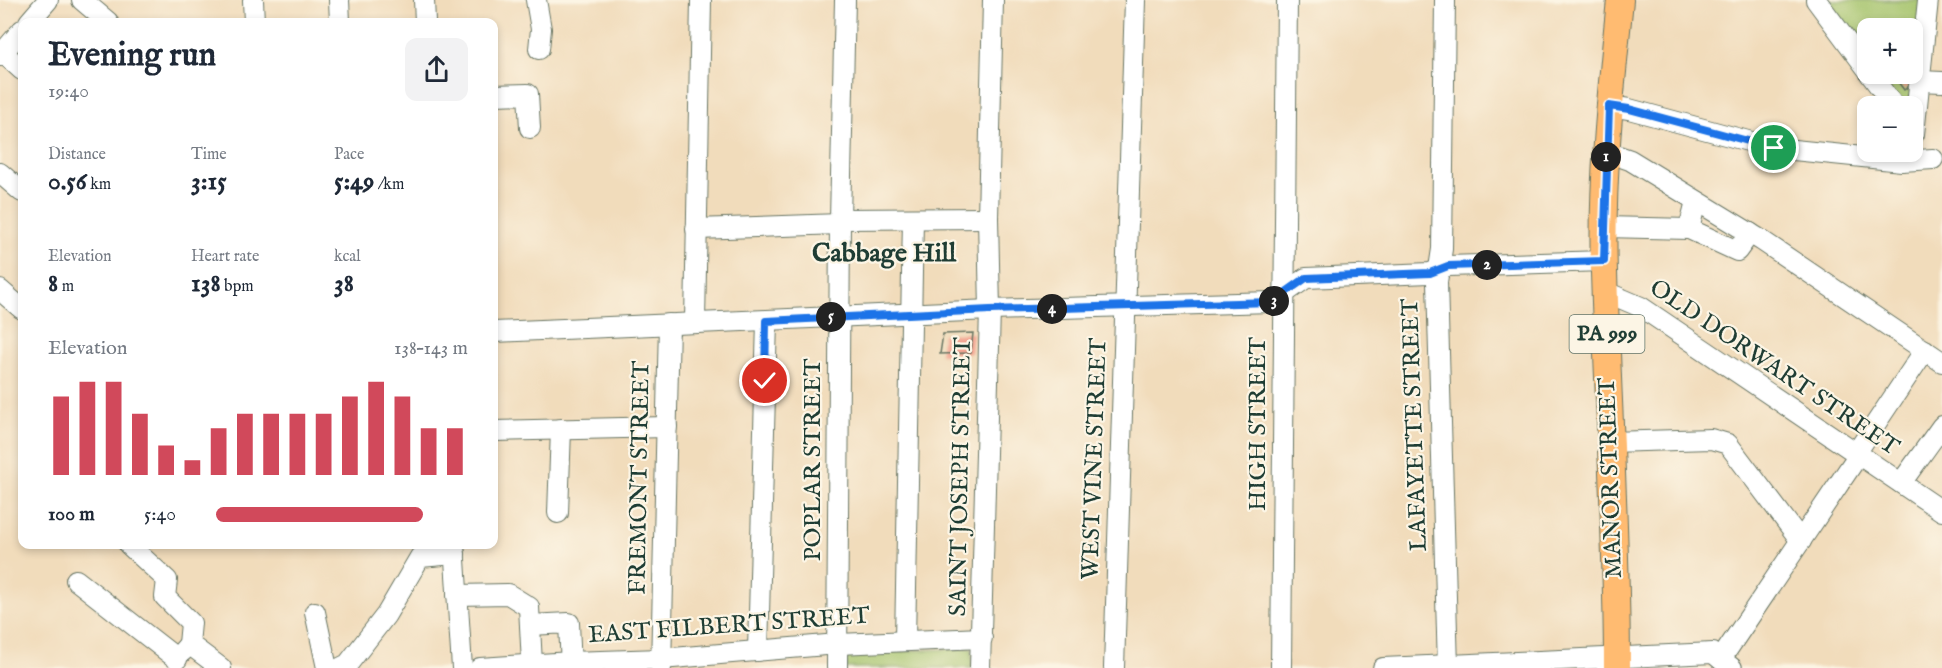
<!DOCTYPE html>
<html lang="en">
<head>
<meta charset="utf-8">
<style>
	:root { --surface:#fff; --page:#f2f2f3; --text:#1f2937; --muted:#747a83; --accent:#d1495b }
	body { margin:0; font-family:"IM FELL English",serif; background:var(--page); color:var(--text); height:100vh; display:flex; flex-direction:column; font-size:22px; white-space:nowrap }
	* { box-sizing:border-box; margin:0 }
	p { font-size:20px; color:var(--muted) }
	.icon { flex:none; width:33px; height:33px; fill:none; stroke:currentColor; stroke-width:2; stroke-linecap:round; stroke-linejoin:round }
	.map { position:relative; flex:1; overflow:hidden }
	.sheet { position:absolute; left:18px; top:18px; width:480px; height:531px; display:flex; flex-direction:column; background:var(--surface); border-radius:12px; box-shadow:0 3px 9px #0003 }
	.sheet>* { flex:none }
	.tools { position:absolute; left:1857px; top:18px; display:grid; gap:12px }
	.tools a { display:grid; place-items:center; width:66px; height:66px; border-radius:12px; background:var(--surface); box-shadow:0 3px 9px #0003; font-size:30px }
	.pin { position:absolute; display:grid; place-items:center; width:51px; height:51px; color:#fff; margin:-26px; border:3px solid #fff; border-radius:50%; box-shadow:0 2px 6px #0007 }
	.km { position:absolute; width:30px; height:30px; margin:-15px; border-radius:50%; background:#222; color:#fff; font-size:16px; line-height:30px; text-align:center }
	.round { display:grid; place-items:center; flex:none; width:63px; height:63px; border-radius:12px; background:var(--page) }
	.summary { display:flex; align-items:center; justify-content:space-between; height:102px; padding:0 30px }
	h1 { font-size:33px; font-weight:700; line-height:45px }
	.stats { display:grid; grid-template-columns:repeat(3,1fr); gap:9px; height:102px; padding:6px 30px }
	.stats div { display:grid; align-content:center }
	.stats b { font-size:26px; font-weight:700 }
	.stats small { font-size:16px; font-weight:400 }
	.stats p { font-size:16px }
	.chart { height:168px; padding:12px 30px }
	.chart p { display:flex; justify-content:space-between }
	.chart svg { width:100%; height:108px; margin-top:6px; stroke:var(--accent); stroke-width:6 }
	ul { padding:0 30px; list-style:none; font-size:20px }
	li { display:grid; grid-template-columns:96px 72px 1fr; align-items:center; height:45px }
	li i { height:15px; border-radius:8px; background:var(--accent) }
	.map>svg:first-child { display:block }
	.green { fill:#a3c269; stroke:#61804e; stroke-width:1.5 }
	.building { fill:#f29c89 }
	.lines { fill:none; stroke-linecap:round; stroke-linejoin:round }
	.minor-casing { stroke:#687563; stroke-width:22 }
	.major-casing { stroke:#687563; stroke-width:28 }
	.minor { stroke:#fff; stroke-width:20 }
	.major { stroke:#ffbb71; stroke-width:26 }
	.route-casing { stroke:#fff; stroke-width:12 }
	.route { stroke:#1a73e8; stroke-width:8 }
	.labels { text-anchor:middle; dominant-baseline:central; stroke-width:4.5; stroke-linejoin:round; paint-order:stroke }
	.shield { fill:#fcf5e5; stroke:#617469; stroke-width:1.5 }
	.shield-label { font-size:22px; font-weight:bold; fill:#1f3d34 }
	.street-label { font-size:24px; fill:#1f3d34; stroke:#fcf5e5 }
	.neighbourhood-label { font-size:26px; font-weight:bold; fill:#1f3d34; stroke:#fcf5e5 }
</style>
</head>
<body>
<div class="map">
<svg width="1942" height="668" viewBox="0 0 1942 668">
	<rect width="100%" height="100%" fill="#fcf5e5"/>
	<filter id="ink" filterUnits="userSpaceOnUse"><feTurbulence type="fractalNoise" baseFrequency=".0167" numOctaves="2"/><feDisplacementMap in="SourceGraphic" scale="12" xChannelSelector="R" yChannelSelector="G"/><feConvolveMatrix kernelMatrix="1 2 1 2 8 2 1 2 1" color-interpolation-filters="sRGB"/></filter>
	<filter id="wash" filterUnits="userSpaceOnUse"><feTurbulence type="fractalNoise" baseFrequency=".008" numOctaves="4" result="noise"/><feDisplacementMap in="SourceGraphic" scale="24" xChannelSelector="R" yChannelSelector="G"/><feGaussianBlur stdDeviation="1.35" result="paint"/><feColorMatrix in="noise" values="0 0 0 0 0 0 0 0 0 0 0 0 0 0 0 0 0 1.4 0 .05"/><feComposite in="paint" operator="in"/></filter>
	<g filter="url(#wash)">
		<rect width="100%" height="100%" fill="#f1dcbb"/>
		<!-- green -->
		<g class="green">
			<path d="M1822 0H1924L1912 106H1899L1875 74H1912V28H1868L1867 64Z"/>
			<path d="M972 648V668H846L847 653Z"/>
		</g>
		<g id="blocks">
			<!-- building -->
			<g class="building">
				<path d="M1892 74H1911L1909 86 1904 90Z"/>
				<path d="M973 333 971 353 940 354 943 334Z"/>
			</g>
		</g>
	</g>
	<g filter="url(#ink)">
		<use href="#blocks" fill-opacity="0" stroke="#687563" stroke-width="1.5"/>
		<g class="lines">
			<!-- minor casing -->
			<g class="minor-casing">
				<g id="minor">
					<path d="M82 0 108 22"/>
					<path d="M253 0 254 22"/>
					<path d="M339 0 340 22"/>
					<path d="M424 0 425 22"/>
					<path d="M536 0 541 29 539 49"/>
					<path d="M1445 0 1442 249 1437 282 1448 668"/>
					<path d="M1816 0 1868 70"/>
					<path d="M29 22 48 0"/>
					<path d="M0 50 22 70"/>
					<path d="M0 56 22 30"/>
					<path d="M1870 74 1894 106"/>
					<path d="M1920 81 1942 82"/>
					<path d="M494 95 528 94 530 128"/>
					<path d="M1609 106 1629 109 1774 148 1902 161 1933 159"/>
					<path d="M1914 134 1928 0"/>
					<path d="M1607 152 1630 160 1761 240 1942 362"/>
					<path d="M0 173 22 192"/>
					<path d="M840 219 988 218"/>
					<path d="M1605 227 1689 229 1696 201"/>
					<path d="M696 229 840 224"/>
					<path d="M1689 229 1737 251 1750 233"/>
					<path d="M0 290 22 309"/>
					<path d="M1606 292 1641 307 1942 511"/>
					<path d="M695 322 701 0"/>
					<path d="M494 332 990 310 1272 302 1306 278 1430 273 1448 266 1604 261"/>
					<path d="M494 431 667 427"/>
					<path d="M1610 442 1711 439 1728 444 1801 541"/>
					<path d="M1856 453 1925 350"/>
					<path d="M1901 483 1942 426"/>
					<path d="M558 513 561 429"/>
					<path d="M454 544 462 668"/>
					<path d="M129 545 167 580 165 597 191 623 189 644"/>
					<path d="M76 580 177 659"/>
					<path d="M457 595 508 594 529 607 532 664"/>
					<path d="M315 612 327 668"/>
					<path d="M530 625 569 623 571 668"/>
					<path d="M905 641 913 219"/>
					<path d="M758 651 767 321"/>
					<path d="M182 652 189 644 221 668"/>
					<path d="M1721 659 1859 454"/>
					<path d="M340 668 348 664 386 615 420 557 455 554"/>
					<path d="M480 668 571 662 661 659 838 644 982 638"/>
					<path d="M661 668 669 324"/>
					<path d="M837 668 840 219 845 0"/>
					<path d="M980 668 990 310 988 218 993 0"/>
					<path d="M1114 668 1135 0"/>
					<path d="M1281 668 1287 0"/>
					<path d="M1383 668 1713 653 1732 668"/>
				</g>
			</g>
			<!-- major casing -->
			<g class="major-casing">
				<path id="major" d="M1617 668C1617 536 1608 404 1604 272 1601 181 1611 90 1620 0"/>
			</g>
			<!-- minor -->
			<use href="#minor" class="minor"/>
			<!-- major -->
			<use href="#major" class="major"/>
		</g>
	</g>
	<g class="lines" filter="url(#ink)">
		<!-- route casing -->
		<g class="route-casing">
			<path id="route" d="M765 381 766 321 990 310 1272 302 1306 278 1430 273 1448 266 1604 261 1609 106 1629 109 1774 148"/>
		</g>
		<!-- route -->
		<use href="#route" class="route"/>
	</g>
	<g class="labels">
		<!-- shield labels -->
		<rect class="shield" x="1569.5" y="315" width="75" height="38" rx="4.5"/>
		<g class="shield-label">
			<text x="1607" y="334">PA 999</text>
		</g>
		<!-- street labels -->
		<g class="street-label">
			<text transform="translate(1774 368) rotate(34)">OLD DORWART STREET</text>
			<text transform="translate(1258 424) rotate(-90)">HIGH STREET</text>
			<text transform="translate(1415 425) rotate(-92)">LAFAYETTE STREET</text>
			<text transform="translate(1095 459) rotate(-88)">WEST VINE STREET</text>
			<text transform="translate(813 460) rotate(-90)">POPLAR STREET</text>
			<text transform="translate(961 477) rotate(-89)">SAINT JOSEPH STREET</text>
			<text transform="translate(640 478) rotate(-89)">FREMONT STREET</text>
			<text transform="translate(1611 478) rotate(-92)">MANOR STREET</text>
			<text transform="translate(729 626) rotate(-4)">EAST FILBERT STREET</text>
		</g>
		<!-- neighbourhood labels -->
		<g class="neighbourhood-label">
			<text x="884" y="253">Cabbage Hill</text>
		</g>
	</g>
</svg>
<div class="tools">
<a>+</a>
<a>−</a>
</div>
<div class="pin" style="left:1774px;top:148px;background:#1e9e55"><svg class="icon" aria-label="arrive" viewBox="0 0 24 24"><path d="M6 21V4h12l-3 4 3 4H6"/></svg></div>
<div class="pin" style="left:765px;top:381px;background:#d93025"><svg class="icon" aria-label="check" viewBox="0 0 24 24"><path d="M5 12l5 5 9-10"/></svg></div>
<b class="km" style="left:1606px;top:157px">1</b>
<b class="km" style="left:1487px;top:265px">2</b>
<b class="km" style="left:1274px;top:301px">3</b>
<b class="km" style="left:1052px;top:309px">4</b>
<b class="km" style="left:831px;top:317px">5</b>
<section class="sheet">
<div class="summary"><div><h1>Evening run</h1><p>19:40</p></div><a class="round"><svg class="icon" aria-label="share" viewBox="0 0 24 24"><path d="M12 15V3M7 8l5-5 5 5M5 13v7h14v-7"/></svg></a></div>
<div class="stats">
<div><p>Distance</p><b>0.56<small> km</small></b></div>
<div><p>Time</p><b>3:15</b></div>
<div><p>Pace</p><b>5:49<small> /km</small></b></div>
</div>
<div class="stats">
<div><p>Elevation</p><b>8<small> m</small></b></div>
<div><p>Heart rate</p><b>138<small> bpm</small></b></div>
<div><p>kcal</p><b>38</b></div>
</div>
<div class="chart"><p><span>Elevation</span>138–143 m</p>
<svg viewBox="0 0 160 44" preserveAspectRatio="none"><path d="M5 44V12M15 44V6M25 44V6M35 44V19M45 44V32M55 44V38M65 44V25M75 44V19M85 44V19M95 44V19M105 44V19M115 44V12M125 44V6M135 44V12M145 44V25M155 44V25"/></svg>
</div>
<ul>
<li><b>100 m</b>5:40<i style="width:82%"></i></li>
</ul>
</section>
</div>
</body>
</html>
